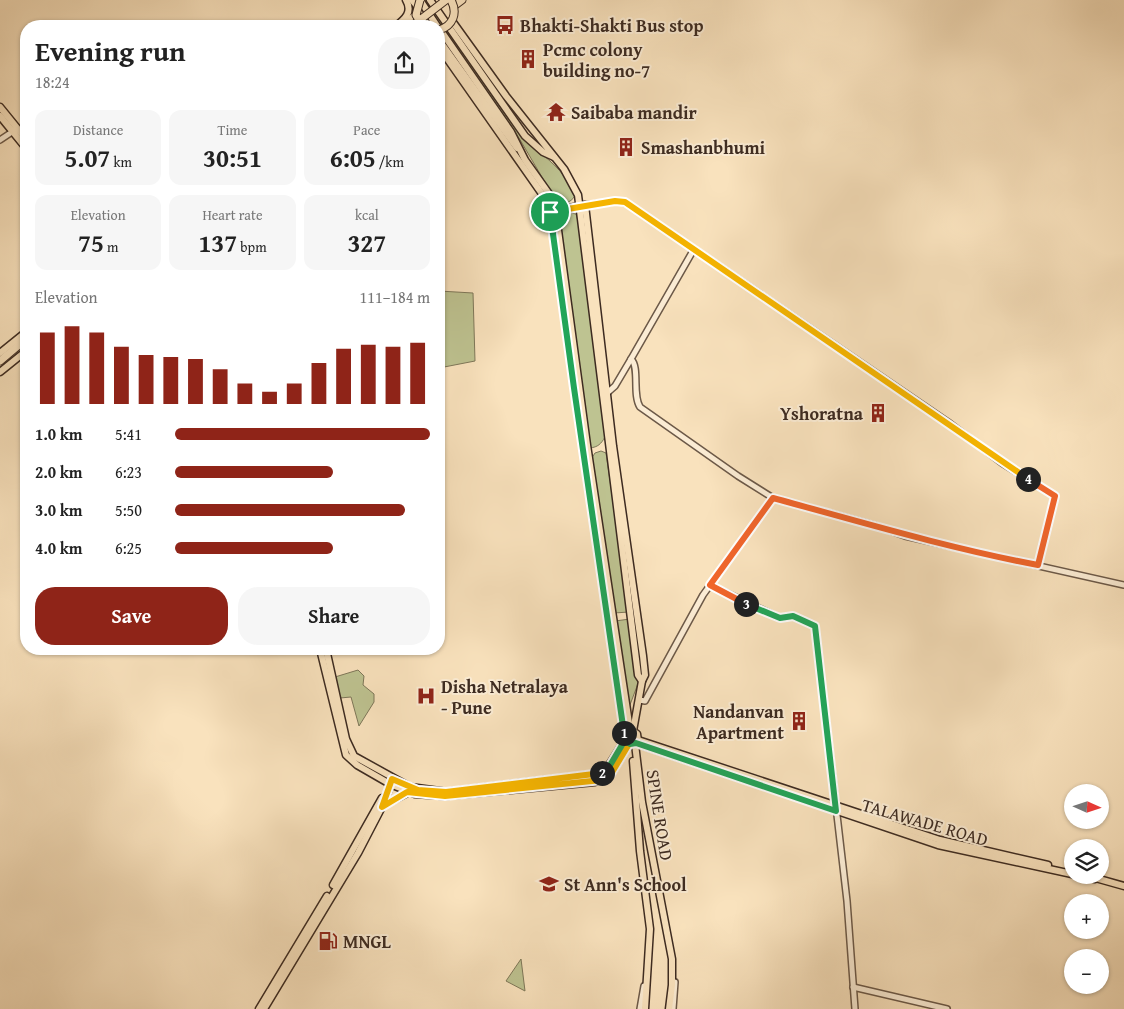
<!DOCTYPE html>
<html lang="en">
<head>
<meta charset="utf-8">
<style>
	:root { --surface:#fff; --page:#f6f6f6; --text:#222; --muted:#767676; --accent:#8f2418 }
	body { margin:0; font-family:"Gentium Book Plus",serif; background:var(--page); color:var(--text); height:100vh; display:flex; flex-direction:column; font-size:19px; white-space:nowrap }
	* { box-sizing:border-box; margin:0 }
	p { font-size:16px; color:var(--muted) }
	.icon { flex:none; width:28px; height:28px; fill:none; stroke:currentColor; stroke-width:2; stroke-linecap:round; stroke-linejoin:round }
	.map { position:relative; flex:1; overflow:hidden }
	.sheet { position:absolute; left:20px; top:20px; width:425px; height:635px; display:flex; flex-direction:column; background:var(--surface); border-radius:20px; box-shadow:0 1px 4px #0004 }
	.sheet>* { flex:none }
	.needle { width:32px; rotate:93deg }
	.tools { position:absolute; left:1064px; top:784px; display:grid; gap:10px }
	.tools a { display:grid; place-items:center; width:45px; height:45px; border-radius:50%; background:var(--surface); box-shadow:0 1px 4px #0004; font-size:25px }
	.pin { position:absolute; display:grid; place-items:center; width:42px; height:42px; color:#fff; margin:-21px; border:2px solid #fff; border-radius:50%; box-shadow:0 1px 5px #0007 }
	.km { position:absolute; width:25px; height:25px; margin:-12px; border-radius:50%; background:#222; color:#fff; font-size:14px; line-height:25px; text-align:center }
	.round { display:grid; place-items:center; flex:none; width:52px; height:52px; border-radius:20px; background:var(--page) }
	.summary { display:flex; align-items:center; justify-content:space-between; height:85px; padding:0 15px }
	h1 { font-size:28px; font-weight:600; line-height:38px }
	.stats { display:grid; grid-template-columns:repeat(3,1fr); gap:8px; height:85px; padding:5px 15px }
	.stats div { display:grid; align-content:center; border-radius:12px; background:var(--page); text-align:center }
	.stats b { font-size:25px; font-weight:600 }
	.stats small { font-size:14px; font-weight:400 }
	.stats p { font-size:14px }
	.chart { height:140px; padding:10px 15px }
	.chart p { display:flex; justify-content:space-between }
	.chart svg { width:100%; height:90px; margin-top:5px; stroke:var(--accent); stroke-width:6 }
	.button { display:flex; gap:10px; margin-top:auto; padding:10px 15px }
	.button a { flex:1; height:58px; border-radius:20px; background:var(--accent); color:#fff; font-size:20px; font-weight:600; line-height:58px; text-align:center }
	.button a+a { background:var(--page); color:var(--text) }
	ul { padding:0 15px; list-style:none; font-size:16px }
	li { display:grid; grid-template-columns:80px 60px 1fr; align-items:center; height:38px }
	li i { height:12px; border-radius:6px; background:var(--accent) }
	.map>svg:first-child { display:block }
	.green { fill:#bec391; stroke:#7e7759 }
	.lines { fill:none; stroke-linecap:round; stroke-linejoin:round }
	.minor-casing { stroke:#6c5948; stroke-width:8 }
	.major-casing { stroke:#3d2b21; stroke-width:9 }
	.highway-casing { stroke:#3d2b21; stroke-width:9 }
	.minor { stroke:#fbecd4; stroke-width:5 }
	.major { stroke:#f9e2bd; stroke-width:6 }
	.highway { stroke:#f9e2bd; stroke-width:7 }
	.highway-bridge-casing { stroke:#3d2b21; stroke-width:9; stroke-linecap:butt }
	.highway-bridge { stroke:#f9e2bd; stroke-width:7 }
	.split-1-casing { stroke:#fff; stroke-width:10 }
	.split-2-casing { stroke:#fff; stroke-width:10 }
	.split-3-casing { stroke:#fff; stroke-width:10 }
	.split-4-casing { stroke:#fff; stroke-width:10 }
	.split-5-casing { stroke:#fff; stroke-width:10 }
	.split-1 { stroke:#22a559; stroke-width:6 }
	.split-2 { stroke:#f5b400; stroke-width:6 }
	.split-3 { stroke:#22a559; stroke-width:6 }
	.split-4 { stroke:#f0652b; stroke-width:6 }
	.split-5 { stroke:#f5b400; stroke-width:6 }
	.labels { text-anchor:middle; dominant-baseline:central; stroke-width:4; stroke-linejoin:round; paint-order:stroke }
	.poi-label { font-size:18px; font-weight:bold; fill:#3d2b21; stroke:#fbecd4; text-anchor:start }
	.street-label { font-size:18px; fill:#3d2b21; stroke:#fbecd4 }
</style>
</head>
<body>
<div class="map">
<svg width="1124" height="1009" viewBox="0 0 1124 1009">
	<rect width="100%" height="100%" fill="#f9e2bd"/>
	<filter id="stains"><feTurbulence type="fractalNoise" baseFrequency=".004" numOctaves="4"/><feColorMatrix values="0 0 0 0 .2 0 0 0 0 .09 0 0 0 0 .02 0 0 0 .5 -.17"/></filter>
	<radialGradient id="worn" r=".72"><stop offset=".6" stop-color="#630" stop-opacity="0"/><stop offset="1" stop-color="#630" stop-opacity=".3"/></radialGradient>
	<!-- green -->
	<g class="green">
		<path d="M423 0H429L537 150C553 163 568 176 575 196 570 203 564 205 556 201L519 138Z"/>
		<path d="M565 212 576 214 578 221 605 437C601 444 598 447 590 448L558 215Z"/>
		<path d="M439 291 473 293 475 361 439 368Z"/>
		<path d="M601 451 606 453 629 612 614 613 591 459 595 453Z"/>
		<path d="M630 619 639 681 628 710 615 621Z"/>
		<path d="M358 670 364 676 363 685 374 694V702L359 726 351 697 340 698 335 677Z"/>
		<path d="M521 959 525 991 506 981Z"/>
	</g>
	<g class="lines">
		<!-- minor casing -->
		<g class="minor-casing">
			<g id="minor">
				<path d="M0 140 15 130"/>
				<path d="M585 205 621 201 628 204 948 422 1002 463 1055 496 1038 565"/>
				<path d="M631 359C640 367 632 395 640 407L738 476 773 498 874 525 905 536 1124 585"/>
				<path d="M607 393 615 386 631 359 694 249"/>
				<path d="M710 585 780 618 793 616 815 626 847 901 855 1009"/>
				<path d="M639 700 645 701 703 595 773 498"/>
				<path d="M853 987 947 1009"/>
				<path d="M640 1009 644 986"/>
				<path d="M673 1009 675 982"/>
			</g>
		</g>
		<!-- major casing -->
		<g class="major-casing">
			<g id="major">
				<path d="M412 0 417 6"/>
				<path d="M420 0 437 26"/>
				<path d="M430 0 525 136 543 152 554 157"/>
				<path d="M452 21 506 96 564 169 578 195 638 675 642 681 633 731"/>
				<path d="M396 26C405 19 413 12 406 0"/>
				<path d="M439 28 511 132 525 160 552 198 555 208 587 445 630 730"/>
				<path d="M439 40 517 148"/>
				<path d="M439 47 547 201 550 209 625 738 630 745 638 741 637 734 633 731 627 732 625 736"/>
				<path d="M0 107 26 139"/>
				<path d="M0 116 26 148"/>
				<path d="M554 211 585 205 613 446 643 656 645 675 642 681"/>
				<path d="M0 353 26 332"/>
				<path d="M0 372 26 351"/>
				<path d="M320 649 346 755 357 765 390 784 415 794 445 796 595 782 611 774 629 744"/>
				<path d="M326 649 346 739 354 756 410 787 447 792 604 773 625 740"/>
				<path d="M638 740 940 840 1048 865"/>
				<path d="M636 743 938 845 1095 879"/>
				<path d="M635 744 642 802 672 959V985L669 1009"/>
				<path d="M633 761 640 851 650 929 645 1009"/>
				<path d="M384 805 407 793"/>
				<path d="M1092 877 1124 886"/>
				<path d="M333 885 382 798"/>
				<path d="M259 1009 327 896"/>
				<path d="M264 1009 358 853 385 801 391 782"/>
			</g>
		</g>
		<!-- highway casing -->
		<g class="highway-casing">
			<g id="highway">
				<path d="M454 6 462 0"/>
				<path d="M403 26 416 15"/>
				<path d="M0 361 26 339"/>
			</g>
		</g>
		<!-- minor -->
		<use href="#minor" class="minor"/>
		<!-- major -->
		<use href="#major" class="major"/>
		<!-- highway -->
		<use href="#highway" class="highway"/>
		<!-- highway-bridge casing -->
		<g class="highway-bridge-casing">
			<g id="highway-bridge">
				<path d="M420 0 416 15 423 26"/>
				<path d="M412 26 446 0"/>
				<path d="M439 30C453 26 458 13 451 0"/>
			</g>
		</g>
		<!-- highway-bridge -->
		<use href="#highway-bridge" class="highway-bridge"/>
	</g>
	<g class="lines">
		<!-- split-1 casing -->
		<g class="split-1-casing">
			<path id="split-1" d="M550 212 574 388 624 733"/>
		</g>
		<!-- split-2 casing -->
		<g class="split-2-casing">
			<path id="split-2" d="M602 773 446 792 418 790 392 779 382 807 407 792 445 796 602 780 611 774 629 744 625 741 624 733"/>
		</g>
		<!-- split-3 casing -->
		<g class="split-3-casing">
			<path id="split-3" d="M602 773 609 767 625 740 630 744 636 743 836 811 815 626 793 616 780 618 746 604"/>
		</g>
		<!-- split-4 casing -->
		<g class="split-4-casing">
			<path id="split-4" d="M746 604 710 585 773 498C861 522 948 548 1038 565L1055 496 1028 479"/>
		</g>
		<!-- split-5 casing -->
		<g class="split-5-casing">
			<path id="split-5" d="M550 212 615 201 625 202 1028 479"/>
		</g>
		<!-- split-1 -->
		<use href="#split-1" class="split-1"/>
		<!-- split-2 -->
		<use href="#split-2" class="split-2"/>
		<!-- split-3 -->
		<use href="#split-3" class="split-3"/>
		<!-- split-4 -->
		<use href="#split-4" class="split-4"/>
		<!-- split-5 -->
		<use href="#split-5" class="split-5"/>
	</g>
	<!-- icons -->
	<defs>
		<g id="bus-bare" transform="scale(1.5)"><path d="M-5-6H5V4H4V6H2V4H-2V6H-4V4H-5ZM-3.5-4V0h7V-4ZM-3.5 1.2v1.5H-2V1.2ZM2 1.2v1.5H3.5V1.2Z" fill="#8f2418" stroke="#fbecd4" stroke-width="2.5" paint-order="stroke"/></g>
		<g id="building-bare" transform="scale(1.5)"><path d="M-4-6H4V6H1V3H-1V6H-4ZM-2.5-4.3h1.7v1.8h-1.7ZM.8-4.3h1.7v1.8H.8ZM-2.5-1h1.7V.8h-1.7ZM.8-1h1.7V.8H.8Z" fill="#8f2418" stroke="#fbecd4" stroke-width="2.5" paint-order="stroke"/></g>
		<g id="temple-bare" transform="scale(1.5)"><path d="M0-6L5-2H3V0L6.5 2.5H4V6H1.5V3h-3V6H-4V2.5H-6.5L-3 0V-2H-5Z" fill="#8f2418" stroke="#fbecd4" stroke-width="2.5" paint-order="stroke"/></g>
		<g id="hospital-bare" transform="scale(1.5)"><path d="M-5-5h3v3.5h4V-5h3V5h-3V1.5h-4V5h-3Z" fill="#8f2418" stroke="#fbecd4" stroke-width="2.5" paint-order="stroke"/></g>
		<g id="school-bare" transform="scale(1.5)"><path d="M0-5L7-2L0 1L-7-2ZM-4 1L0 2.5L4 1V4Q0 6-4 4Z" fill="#8f2418" stroke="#fbecd4" stroke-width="2.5" paint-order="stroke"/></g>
		<g id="fuel-bare" transform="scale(1.5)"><path d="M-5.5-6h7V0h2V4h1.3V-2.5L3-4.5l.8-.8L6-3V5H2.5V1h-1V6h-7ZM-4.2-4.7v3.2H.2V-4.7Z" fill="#8f2418" stroke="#fbecd4" stroke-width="2.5" paint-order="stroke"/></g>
	</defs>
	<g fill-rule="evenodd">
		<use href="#bus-bare" x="505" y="25"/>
		<use href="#building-bare" x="528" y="59"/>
		<use href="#temple-bare" x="556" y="112"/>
		<use href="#building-bare" x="626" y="147"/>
		<use href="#building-bare" x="878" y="413"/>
		<use href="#hospital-bare" x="426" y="696"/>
		<use href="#building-bare" x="799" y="721"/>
		<use href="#school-bare" x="549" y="884"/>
		<use href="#fuel-bare" x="328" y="941"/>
	</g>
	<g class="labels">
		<!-- poi labels -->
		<g class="poi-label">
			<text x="520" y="25">Bhakti-Shakti Bus stop</text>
			<text x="543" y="49">Pcmc colony<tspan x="543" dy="21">building no-7</tspan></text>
			<text x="571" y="112">Saibaba mandir</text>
			<text x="641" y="147">Smashanbhumi</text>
			<text x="863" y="413" text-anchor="end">Yshoratna</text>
			<text x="441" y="686">Disha Netralaya<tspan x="441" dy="21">- Pune</tspan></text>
			<text x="784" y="711" text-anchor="end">Nandanvan<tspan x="784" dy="21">Apartment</tspan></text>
			<text x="564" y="884">St Ann's School</text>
			<text x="343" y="941">MNGL</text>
		</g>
		<!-- street labels -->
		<g class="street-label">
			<text transform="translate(660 815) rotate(81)">SPINE ROAD</text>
			<text transform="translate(925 822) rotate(16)">TALAWADE ROAD</text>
		</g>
	</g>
	<rect width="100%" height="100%" filter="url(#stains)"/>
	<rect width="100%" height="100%" fill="url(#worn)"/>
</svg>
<div class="tools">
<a><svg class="needle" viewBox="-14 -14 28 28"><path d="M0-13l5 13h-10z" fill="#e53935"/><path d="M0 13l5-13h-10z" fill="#767676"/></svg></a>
<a><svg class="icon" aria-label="layers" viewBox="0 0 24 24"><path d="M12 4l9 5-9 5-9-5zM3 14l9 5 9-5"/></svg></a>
<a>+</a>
<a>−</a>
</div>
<div class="pin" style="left:550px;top:212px;background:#1e9e55"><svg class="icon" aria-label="arrive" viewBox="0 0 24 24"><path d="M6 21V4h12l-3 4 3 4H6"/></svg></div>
<b class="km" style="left:624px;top:733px">1</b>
<b class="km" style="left:602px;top:773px">2</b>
<b class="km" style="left:746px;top:604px">3</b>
<b class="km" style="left:1028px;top:479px">4</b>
<section class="sheet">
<div class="summary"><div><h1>Evening run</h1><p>18:24</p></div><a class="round"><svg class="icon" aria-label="share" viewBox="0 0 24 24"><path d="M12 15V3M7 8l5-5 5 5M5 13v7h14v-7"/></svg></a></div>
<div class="stats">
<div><p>Distance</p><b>5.07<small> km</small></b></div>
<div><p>Time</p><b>30:51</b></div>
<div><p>Pace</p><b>6:05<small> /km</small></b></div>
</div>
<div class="stats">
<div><p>Elevation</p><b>75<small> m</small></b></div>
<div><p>Heart rate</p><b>137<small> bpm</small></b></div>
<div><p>kcal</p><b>327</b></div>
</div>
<div class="chart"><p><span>Elevation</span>111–184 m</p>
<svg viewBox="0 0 160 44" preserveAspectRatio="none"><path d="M5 44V9M15 44V6M25 44V9M35 44V16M45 44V20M55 44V21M65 44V22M75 44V27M85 44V34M95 44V38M105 44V34M115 44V24M125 44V17M135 44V15M145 44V16M155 44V14"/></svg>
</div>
<ul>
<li><b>1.0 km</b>5:41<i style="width:100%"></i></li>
<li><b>2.0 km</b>6:23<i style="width:62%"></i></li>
<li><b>3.0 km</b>5:50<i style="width:90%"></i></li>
<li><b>4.0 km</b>6:25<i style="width:62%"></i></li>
</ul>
<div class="button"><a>Save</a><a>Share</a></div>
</section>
</div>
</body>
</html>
